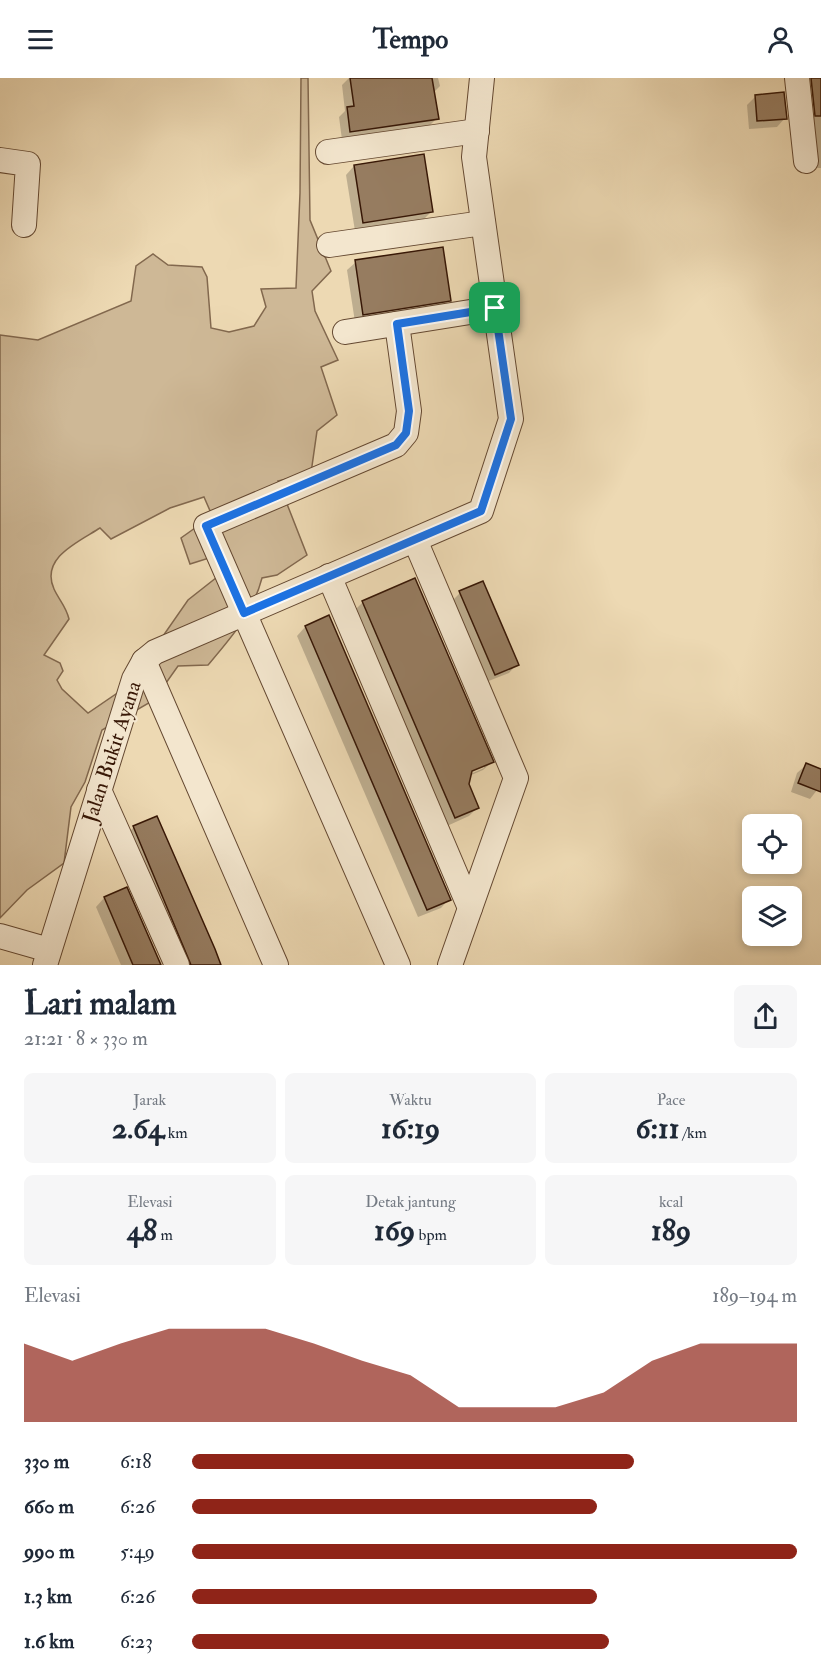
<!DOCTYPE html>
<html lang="id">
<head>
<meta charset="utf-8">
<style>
	:root { --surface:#fff; --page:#f6f6f7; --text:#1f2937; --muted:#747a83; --accent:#8f2418 }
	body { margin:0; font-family:"IM FELL Double Pica",serif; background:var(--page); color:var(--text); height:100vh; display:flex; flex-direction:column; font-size:22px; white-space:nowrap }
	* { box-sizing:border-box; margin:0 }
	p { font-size:20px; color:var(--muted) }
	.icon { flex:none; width:33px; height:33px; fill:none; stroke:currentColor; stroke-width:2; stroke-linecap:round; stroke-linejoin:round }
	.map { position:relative; height:887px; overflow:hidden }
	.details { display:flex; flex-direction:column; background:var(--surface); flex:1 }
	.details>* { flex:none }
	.fabs { position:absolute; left:742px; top:736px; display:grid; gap:12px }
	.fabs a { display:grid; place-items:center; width:60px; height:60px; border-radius:9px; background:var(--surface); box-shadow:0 3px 9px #0003; font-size:30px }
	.pin { position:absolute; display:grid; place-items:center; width:51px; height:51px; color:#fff; margin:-26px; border-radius:12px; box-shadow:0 3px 9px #0006 }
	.round { display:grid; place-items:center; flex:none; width:63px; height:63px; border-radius:9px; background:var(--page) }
	.overview { display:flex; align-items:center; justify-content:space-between; height:102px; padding:0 24px }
	h1 { font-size:33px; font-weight:800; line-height:45px }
	.metrics { display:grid; grid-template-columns:repeat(3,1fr); gap:9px; height:102px; padding:6px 24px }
	.metrics div { display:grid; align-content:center; border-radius:9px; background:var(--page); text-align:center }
	.metrics b { font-size:30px; font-weight:800 }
	.metrics small { font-size:16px; font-weight:400 }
	.metrics p { font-size:16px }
	.chart { height:168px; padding:12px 24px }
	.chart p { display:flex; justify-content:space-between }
	.chart svg { width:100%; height:108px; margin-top:6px; fill:var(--accent); opacity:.7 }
	ul { padding:0 24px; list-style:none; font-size:20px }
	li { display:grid; grid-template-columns:96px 72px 1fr; align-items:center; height:45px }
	li i { height:15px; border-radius:8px; background:var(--accent) }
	header { display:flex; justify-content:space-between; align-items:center; height:78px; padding:0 24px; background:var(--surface); font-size:27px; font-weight:800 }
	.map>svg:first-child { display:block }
	.green { fill:#ceb896; stroke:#82684e; stroke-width:1.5; fill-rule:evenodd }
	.shadow { fill:#0003; fill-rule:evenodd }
	.building { fill:#967c60; stroke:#371706; stroke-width:1.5 }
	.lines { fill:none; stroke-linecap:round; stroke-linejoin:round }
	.street-casing { stroke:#644831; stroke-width:26 }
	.street { stroke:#f3e6ce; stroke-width:24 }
	.route-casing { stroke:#fff; stroke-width:12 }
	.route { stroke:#1a73e8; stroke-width:8 }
	.labels { text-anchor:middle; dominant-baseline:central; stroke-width:4.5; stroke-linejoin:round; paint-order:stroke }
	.street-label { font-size:21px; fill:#371706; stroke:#f3e6ce }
</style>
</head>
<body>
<header><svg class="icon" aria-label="menu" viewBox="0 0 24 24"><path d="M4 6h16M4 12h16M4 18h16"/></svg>Tempo<svg class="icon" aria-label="person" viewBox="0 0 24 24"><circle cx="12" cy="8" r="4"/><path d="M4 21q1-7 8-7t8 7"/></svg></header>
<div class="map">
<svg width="821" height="887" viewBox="0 0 821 887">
	<rect width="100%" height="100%" fill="#edd9b3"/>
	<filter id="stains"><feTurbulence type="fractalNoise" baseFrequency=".00333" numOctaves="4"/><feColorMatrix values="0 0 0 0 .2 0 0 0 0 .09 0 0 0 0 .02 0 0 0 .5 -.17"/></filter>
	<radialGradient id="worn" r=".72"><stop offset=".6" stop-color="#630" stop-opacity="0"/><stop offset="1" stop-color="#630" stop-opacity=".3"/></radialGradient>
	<!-- green -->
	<path class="green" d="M301 0H308L310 142 331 193 312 213 315 233 338 282 321 289 337 337 317 353 311 395 278 403 307 477 277 497 262 500C253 535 231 560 208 587L178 588 154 622 102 652 85 704 71 729 64 785 27 812 0 840V257L38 262 131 223 136 188 153 176 168 187 202 189 207 199 211 250 229 254 254 248 266 229 261 211 296 210 300 115ZM204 419 211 435 202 445 181 460 190 486 212 479 226 492 188 522 129 607 88 635 62 611 57 602 63 593 60 585 44 577 69 541C66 528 59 522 54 511 40 480 78 464 100 450L111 461 170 430Z"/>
	<!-- shadow -->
	<g class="shadow">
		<path d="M349 0H438L440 8 433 15 437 40 428 49 342 62 339 39 345 33 342 7Z"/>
		<path d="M801 0H821V90H813Z"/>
		<path d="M756 18 785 40 777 49 749 51 747 27Z"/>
		<path d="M354 88 432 133 423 142 355 153 346 97Z"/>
		<path d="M356 184 450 222 441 231 355 244 347 192Z"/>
		<path d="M414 502 492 684 483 692 469 698 467 706 477 730 469 738 447 748 354 533 362 525ZM484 687V690L466 698 464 695Z"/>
		<path d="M460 515 517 586 509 595 486 604 452 523Z"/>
		<path d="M328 539 449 821 441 830 418 839 297 558 305 549Z"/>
		<path d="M806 687 821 693V707L810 721 791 714 797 695Z"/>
		<path d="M134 749 220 887H178L126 757Z"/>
		<path d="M126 811 160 887H121L96 829 104 820Z"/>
	</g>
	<!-- building -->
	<g class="building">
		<path d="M350 0H432L439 41 350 54 347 29 354 28Z"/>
		<path d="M811 0H821V38H815Z"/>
		<path d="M784 14 787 41 757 43 755 17Z"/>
		<path d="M424 76 433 134 363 145 354 87Z"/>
		<path d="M443 169 451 223 363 237 355 182Z"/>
		<path d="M415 500 494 684 472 693 469 706 479 730 455 740 362 523Z"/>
		<path d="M483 503 519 587 495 597 459 513Z"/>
		<path d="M329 537 451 822 427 832 305 548Z"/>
		<path d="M806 685 821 691V714L798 705Z"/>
		<path d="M157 738 215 871 221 887H191L133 748Z"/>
		<path d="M127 809 161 887H133L104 819Z"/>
	</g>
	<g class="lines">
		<!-- street casing -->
		<g class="street-casing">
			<g id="street">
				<path d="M797 0 806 83"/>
				<path d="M328 74 477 53"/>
				<path d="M0 82 28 86 24 147"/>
				<path d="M329 167 483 145"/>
				<path d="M397 246 409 333 406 355 396 367 206 448 398 887"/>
				<path d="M345 254 495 230"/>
				<path d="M415 462 516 700 450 887"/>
				<path d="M329 498 470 830"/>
				<path d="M144 583 276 887"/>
				<path d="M99 712 177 887"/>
				<path d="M0 858 49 872"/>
				<path d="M45 887 134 601 144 583 155 574 481 433 511 341 474 79 482 0"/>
			</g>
		</g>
		<!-- street -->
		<use href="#street" class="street"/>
	</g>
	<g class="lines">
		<!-- route casing -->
		<g class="route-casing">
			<path id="route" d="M495 230 511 341 481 433 244 535 206 448 396 367 406 355 409 333 397 246Z"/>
		</g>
		<!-- route -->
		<use href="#route" class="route"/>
	</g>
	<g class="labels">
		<!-- street labels -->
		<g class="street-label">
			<text transform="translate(112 674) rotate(-72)">Jalan Bukit Ayana</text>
		</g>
	</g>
	<rect width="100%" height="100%" filter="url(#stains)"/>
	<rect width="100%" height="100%" fill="url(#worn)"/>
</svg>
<div class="fabs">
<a><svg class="icon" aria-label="locate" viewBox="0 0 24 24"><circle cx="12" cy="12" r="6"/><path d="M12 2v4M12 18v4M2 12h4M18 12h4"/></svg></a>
<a><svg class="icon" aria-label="layers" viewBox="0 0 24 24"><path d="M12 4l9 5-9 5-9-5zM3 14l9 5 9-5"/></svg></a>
</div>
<div class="pin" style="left:495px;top:230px;background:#1e9e55"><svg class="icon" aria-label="arrive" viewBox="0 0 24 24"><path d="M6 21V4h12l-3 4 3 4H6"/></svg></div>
</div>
<section class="details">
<div class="overview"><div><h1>Lari malam</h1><p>21:21 · 8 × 330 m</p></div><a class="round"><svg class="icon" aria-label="share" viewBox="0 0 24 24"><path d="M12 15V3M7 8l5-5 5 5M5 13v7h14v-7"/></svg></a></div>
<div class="metrics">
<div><p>Jarak</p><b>2.64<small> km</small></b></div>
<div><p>Waktu</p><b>16:19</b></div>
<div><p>Pace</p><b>6:11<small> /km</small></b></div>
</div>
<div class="metrics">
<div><p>Elevasi</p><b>48<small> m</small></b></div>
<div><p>Detak jantung</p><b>169<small> bpm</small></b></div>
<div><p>kcal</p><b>189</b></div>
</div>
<div class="chart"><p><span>Elevasi</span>189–194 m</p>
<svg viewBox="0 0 160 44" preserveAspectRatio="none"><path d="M0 44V12L10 19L20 12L30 6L40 6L50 6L60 12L70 19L80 25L90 38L100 38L110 38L120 32L130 19L140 12L150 12L160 12V44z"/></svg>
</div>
<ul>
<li><b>330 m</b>6:18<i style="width:73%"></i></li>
<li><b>660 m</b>6:26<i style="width:67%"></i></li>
<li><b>990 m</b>5:49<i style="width:100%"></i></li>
<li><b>1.3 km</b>6:26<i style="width:67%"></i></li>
<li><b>1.6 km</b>6:23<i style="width:69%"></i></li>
</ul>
</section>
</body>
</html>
